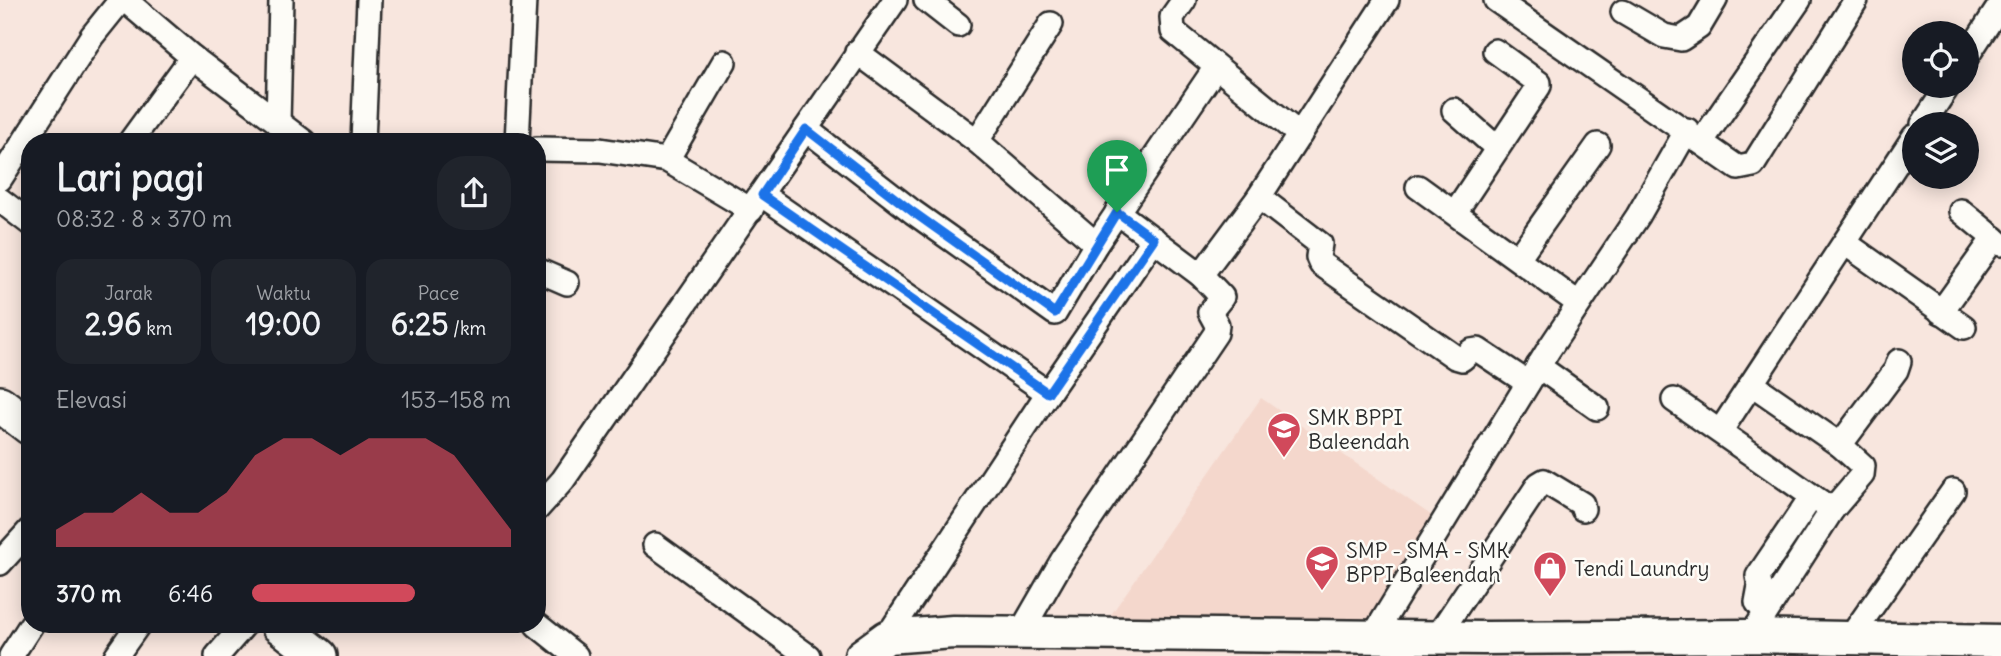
<!DOCTYPE html>
<html lang="id">
<head>
<meta charset="utf-8">
<style>
	:root { --surface:#171b24; --page:#20242c; --text:#f1f3f6; --muted:#9ea1a6; --accent:#d1495b }
	body { margin:0; font-family:Delius,sans-serif; background:var(--page); color:var(--text); height:100vh; display:flex; flex-direction:column; font-size:26px; white-space:nowrap }
	* { box-sizing:border-box; margin:0 }
	p { font-size:23px; color:var(--muted) }
	.icon { flex:none; width:38px; height:38px; fill:none; stroke:currentColor; stroke-width:2; stroke-linecap:round; stroke-linejoin:round }
	.map { position:relative; flex:1; overflow:hidden }
	.drawer { position:absolute; left:21px; top:133px; width:525px; height:500px; display:flex; flex-direction:column; background:var(--surface); border-radius:28px; box-shadow:0 4px 18px #0003 }
	.drawer>* { flex:none }
	.tools { position:absolute; left:1902px; top:21px; display:grid; gap:14px }
	.tools a { display:grid; place-items:center; width:77px; height:77px; border-radius:50%; background:var(--surface); box-shadow:0 4px 18px #0003; font-size:35px }
	.pin { position:absolute; display:grid; place-items:center; width:60px; height:60px; color:#fff; margin:-72px -30px; border-radius:50% 50% 50% 0; rotate:-45deg; box-shadow:0 0 7px #0007 }
	.pin .icon { rotate:45deg }
	.round { display:grid; place-items:center; flex:none; width:74px; height:74px; border-radius:28px; background:var(--page) }
	.headline { display:flex; align-items:center; justify-content:space-between; height:119px; padding:0 35px }
	h1 { font-size:38px; font-weight:800; line-height:52px }
	.figures { display:grid; grid-template-columns:repeat(3,1fr); gap:10px; height:119px; padding:7px 35px }
	.figures div { display:grid; align-content:center; border-radius:18px; background:var(--page); text-align:center }
	.figures b { font-size:30px; font-weight:800 }
	.figures small { font-size:19px; font-weight:400 }
	.figures p { font-size:19px }
	.chart { height:196px; padding:14px 35px }
	.chart p { display:flex; justify-content:space-between }
	.chart svg { width:100%; height:126px; margin-top:7px; fill:var(--accent); opacity:.7 }
	ul { padding:0 35px; list-style:none; font-size:23px }
	li { display:grid; grid-template-columns:112px 84px 1fr; align-items:center; height:52px }
	li i { height:18px; border-radius:9px; background:var(--accent) }
	.map>svg:first-child { display:block }
	.built { fill:#f4d7cc }
	.lines { fill:none; stroke-linecap:round; stroke-linejoin:round }
	.minor-casing { stroke:#2b2b2b; stroke-width:28 }
	.secondary-casing { stroke:#2b2b2b; stroke-width:37 }
	.primary-casing { stroke:#2b2b2b; stroke-width:40 }
	.minor { stroke:#fdfcf7; stroke-width:23 }
	.secondary { stroke:#fdfcf7; stroke-width:32 }
	.primary { stroke:#fdfcf7; stroke-width:35 }
	.route-casing { stroke:#fff; stroke-width:14 }
	.route { stroke:#1a73e8; stroke-width:9 }
	.labels { text-anchor:middle; dominant-baseline:central; stroke-width:5; stroke-linejoin:round; paint-order:stroke }
	.poi-label { font-size:21px; fill:#2b2b2b; stroke:#fdfcf7; text-anchor:start }
</style>
</head>
<body>
<div class="map">
<svg width="2001" height="656" viewBox="0 0 2001 656">
	<rect width="100%" height="100%" fill="#f8e6de"/>
	<filter id="ink" filterUnits="userSpaceOnUse"><feTurbulence type="fractalNoise" baseFrequency=".0143" numOctaves="2"/><feDisplacementMap in="SourceGraphic" scale="14" xChannelSelector="R" yChannelSelector="G"/><feConvolveMatrix kernelMatrix="1 2 1 2 8 2 1 2 1" color-interpolation-filters="sRGB"/></filter>
	<g filter="url(#ink)">
		<!-- built -->
		<path class="built" d="M1261 398 1438 520 1379 619H1108Z"/>
		<g class="lines">
			<!-- minor casing -->
			<g class="minor-casing">
				<g id="minor">
					<path d="M125 0 192 57 304 142"/>
					<path d="M926 0 958 25"/>
					<path d="M1184 0 1172 17 1173 31 1300 135"/>
					<path d="M1496 0 1738 168 1753 165 1856 0"/>
					<path d="M1623 12 1664 36 1681 39 1699 27 1715 0"/>
					<path d="M857 52 977 141 1096 244"/>
					<path d="M1967 56 2001 4"/>
					<path d="M1454 110 1497 148"/>
					<path d="M278 123 281 0"/>
					<path d="M1923 124 1948 86"/>
					<path d="M806 129 913 212 1055 313 1096 244 1216 67"/>
					<path d="M977 141 1051 24"/>
					<path d="M1702 141 1799 0"/>
					<path d="M130 142 192 57"/>
					<path d="M363 142 369 0"/>
					<path d="M517 142 524 0"/>
					<path d="M537 149 600 150 667 160 751 210"/>
					<path d="M667 160 724 62"/>
					<path d="M0 179 92 36 121 0"/>
					<path d="M1418 187 1578 303"/>
					<path d="M762 195 1048 393"/>
					<path d="M1259 197 1320 244 1318 257 1321 264 1455 357 1462 359 1471 351 1478 350 1528 383"/>
					<path d="M0 200 30 223"/>
					<path d="M1456 211 1539 86V83L1495 51"/>
					<path d="M1961 211 2001 244"/>
					<path d="M1117 212 1201 275 1259 197 1387 0"/>
					<path d="M1845 243 1964 327"/>
					<path d="M1518 258 1598 145"/>
					<path d="M537 270 567 283"/>
					<path d="M1941 312 1994 238"/>
					<path d="M1538 366 1597 408"/>
					<path d="M1752 384 1840 445 1863 466 1862 475 1832 510"/>
					<path d="M1674 400 1832 510 1751 636"/>
					<path d="M1721 430 1914 137"/>
					<path d="M1840 445 1896 370 1899 361"/>
					<path d="M537 509 563 480 895 0"/>
					<path d="M655 545 808 656"/>
					<path d="M0 563 30 530"/>
					<path d="M1765 613 1757 602 1760 586 1758 576 1812 496"/>
					<path d="M537 625 576 656"/>
					<path d="M1021 632 1062 561 1216 333 1217 325 1210 312 1222 297 1201 275"/>
					<path d="M1374 635 1549 349 1638 216 1687 130"/>
					<path d="M887 637 1048 393 1154 239"/>
					<path d="M1437 637 1539 484 1544 481 1582 504 1583 509"/>
					<path d="M1850 638 1953 491"/>
					<path d="M11 656 31 625"/>
					<path d="M116 656 138 625"/>
					<path d="M217 656 244 625"/>
				</g>
			</g>
			<!-- secondary casing -->
			<g class="secondary-casing">
				<path id="secondary" d="M861 656 887 637 953 632 1484 638 1751 636 2001 641"/>
			</g>
			<!-- primary casing -->
			<g class="primary-casing">
				<g id="primary">
					<path d="M0 404 30 427"/>
					<path d="M279 625 319 656"/>
				</g>
			</g>
			<!-- minor -->
			<use href="#minor" class="minor"/>
			<!-- secondary -->
			<use href="#secondary" class="secondary"/>
			<!-- primary -->
			<use href="#primary" class="primary"/>
		</g>
	</g>
	<g class="lines" filter="url(#ink)">
		<!-- route casing -->
		<g class="route-casing">
			<path id="route" d="M806 129 913 212 1055 313 1117 212 1154 239 1048 393 762 195Z"/>
		</g>
		<!-- route -->
		<use href="#route" class="route"/>
	</g>
	<!-- icons -->
	<defs>
		<g id="school-pin" transform="scale(1.75)"><path d="M0 17L-7.5 6A9.5 9.5 0 1 1 7.5 6Z" fill="#d1495b" stroke="#fdfcf7"/><path d="M0-5L7-2L0 1L-7-2ZM-4 1L0 2.5L4 1V4Q0 6-4 4Z" fill="#fff"/></g>
		<g id="shop-pin" transform="scale(1.75)"><path d="M0 17L-7.5 6A9.5 9.5 0 1 1 7.5 6Z" fill="#d1495b" stroke="#fdfcf7"/><path d="M-5-2.5h2.3a2.7 3.5 0 0 1 5.4 0H5L5.5 6h-11ZM-1.5-2.5h3a1.5 2.3 0 0 0-3 0Z" fill="#fff"/></g>
	</defs>
	<g fill-rule="evenodd">
		<use href="#school-pin" x="1284" y="429"/>
		<use href="#school-pin" x="1322" y="562"/>
		<use href="#shop-pin" x="1550" y="568"/>
	</g>
	<g class="labels">
		<!-- poi labels -->
		<g class="poi-label">
			<text x="1308" y="417">SMK BPPI<tspan x="1308" dy="24">Baleendah</tspan></text>
			<text x="1346" y="550">SMP - SMA - SMK<tspan x="1346" dy="24">BPPI Baleendah</tspan></text>
			<text x="1574" y="568">Tendi Laundry</text>
		</g>
	</g>
</svg>
<div class="tools">
<a><svg class="icon" aria-label="locate" viewBox="0 0 24 24"><circle cx="12" cy="12" r="6"/><path d="M12 2v4M12 18v4M2 12h4M18 12h4"/></svg></a>
<a><svg class="icon" aria-label="layers" viewBox="0 0 24 24"><path d="M12 4l9 5-9 5-9-5zM3 14l9 5 9-5"/></svg></a>
</div>
<div class="pin" style="left:1117px;top:212px;background:#1e9e55"><svg class="icon" aria-label="arrive" viewBox="0 0 24 24"><path d="M6 21V4h12l-3 4 3 4H6"/></svg></div>
<section class="drawer">
<div class="headline"><div><h1>Lari pagi</h1><p>08:32 · 8 × 370 m</p></div><a class="round"><svg class="icon" aria-label="share" viewBox="0 0 24 24"><path d="M12 15V3M7 8l5-5 5 5M5 13v7h14v-7"/></svg></a></div>
<div class="figures">
<div><p>Jarak</p><b>2.96<small> km</small></b></div>
<div><p>Waktu</p><b>19:00</b></div>
<div><p>Pace</p><b>6:25<small> /km</small></b></div>
</div>
<div class="chart"><p><span>Elevasi</span>153–158 m</p>
<svg viewBox="0 0 160 44" preserveAspectRatio="none"><path d="M0 44V38L10 32L20 32L30 25L40 32L50 32L60 25L70 12L80 6L90 6L100 12L110 6L120 6L130 6L140 12L150 25L160 38V44z"/></svg>
</div>
<ul>
<li><b>370 m</b>6:46<i style="width:63%"></i></li>
</ul>
</section>
</div>
</body>
</html>
